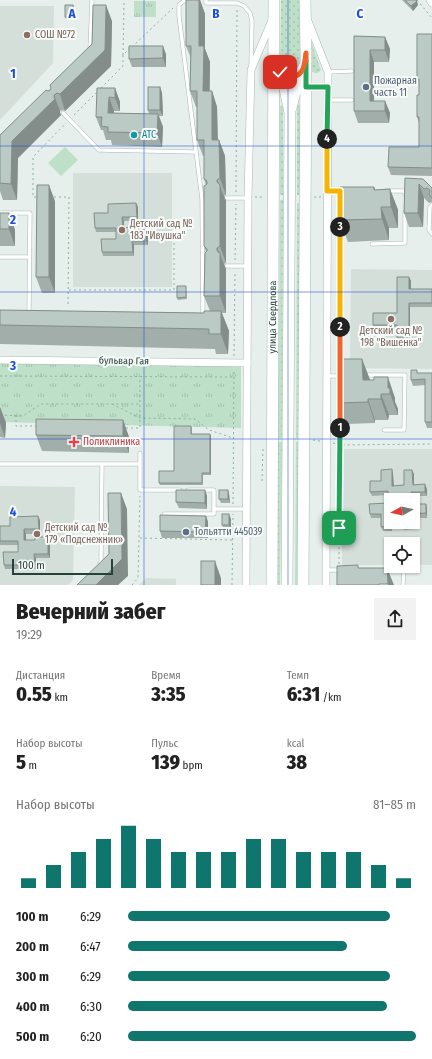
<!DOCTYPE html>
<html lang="ru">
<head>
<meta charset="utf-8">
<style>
	:root { --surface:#fff; --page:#f2f2f2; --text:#222; --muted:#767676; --accent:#0f766e }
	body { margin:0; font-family:"Fira Sans Condensed",sans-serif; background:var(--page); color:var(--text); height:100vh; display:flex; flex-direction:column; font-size:15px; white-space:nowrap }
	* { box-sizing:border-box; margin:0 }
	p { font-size:13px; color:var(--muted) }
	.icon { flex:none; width:22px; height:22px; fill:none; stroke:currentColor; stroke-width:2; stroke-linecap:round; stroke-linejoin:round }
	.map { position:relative; height:585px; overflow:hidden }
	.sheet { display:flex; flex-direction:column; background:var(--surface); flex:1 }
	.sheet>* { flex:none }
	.needle { width:26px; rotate:262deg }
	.fabs { position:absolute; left:384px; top:493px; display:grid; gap:8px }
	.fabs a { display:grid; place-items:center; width:36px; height:36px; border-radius:0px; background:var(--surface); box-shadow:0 1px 3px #0004; font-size:20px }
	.scale { position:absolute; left:12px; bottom:10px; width:101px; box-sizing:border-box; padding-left:4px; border:2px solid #24423a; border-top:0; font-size:11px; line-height:14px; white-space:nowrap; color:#24423a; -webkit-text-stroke:3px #f7fbf9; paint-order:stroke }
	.pin { position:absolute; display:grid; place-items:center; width:34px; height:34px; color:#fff; margin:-17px; border-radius:8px; box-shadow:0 2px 6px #0006 }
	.km { position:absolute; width:20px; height:20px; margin:-10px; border-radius:50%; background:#222; color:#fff; font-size:11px; line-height:20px; text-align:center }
	.round { display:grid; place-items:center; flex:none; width:42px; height:42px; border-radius:0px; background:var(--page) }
	.head { display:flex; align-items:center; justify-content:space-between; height:68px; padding:0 16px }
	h1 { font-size:22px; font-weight:800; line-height:30px }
	.figures { display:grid; grid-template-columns:repeat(3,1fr); gap:6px; height:68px; padding:4px 16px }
	.figures div { display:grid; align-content:center }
	.figures b { font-size:20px; font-weight:800 }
	.figures small { font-size:11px; font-weight:400 }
	.figures p { font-size:11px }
	.chart { height:112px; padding:8px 16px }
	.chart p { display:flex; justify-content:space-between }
	.chart svg { width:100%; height:72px; margin-top:4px; stroke:var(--accent); stroke-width:6 }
	ul { padding:0 16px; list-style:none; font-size:13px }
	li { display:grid; grid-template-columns:64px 48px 1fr; align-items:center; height:30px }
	li i { height:10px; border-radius:5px; background:var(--accent) }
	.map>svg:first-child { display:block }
	.built { fill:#d4dfda; fill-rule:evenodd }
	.grass { fill:url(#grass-dots) }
	.park { fill:url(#park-tufts) }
	.garden { fill:#bfe0c8 }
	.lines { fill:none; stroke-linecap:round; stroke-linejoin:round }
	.lane-casing { stroke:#a8b8b2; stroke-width:4.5 }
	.street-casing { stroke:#a8b8b2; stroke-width:8 }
	.secondary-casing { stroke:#a4bbb3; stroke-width:12 }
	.path { stroke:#86b3a5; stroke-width:1; stroke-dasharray:2 3; stroke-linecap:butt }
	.lane { stroke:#fff; stroke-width:3.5 }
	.street { stroke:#fff; stroke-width:7 }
	.secondary { stroke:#fff; stroke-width:11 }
	.wall { fill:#a1aea9 }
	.shaded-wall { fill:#838d89 }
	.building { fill:#bbcac4; stroke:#838d89 }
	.split-1-casing { stroke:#fff; stroke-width:8 }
	.split-2-casing { stroke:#fff; stroke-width:8 }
	.split-3-casing { stroke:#fff; stroke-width:8 }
	.split-4-casing { stroke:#fff; stroke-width:8 }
	.split-5-casing { stroke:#fff; stroke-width:8 }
	.split-6-casing { stroke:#fff; stroke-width:8 }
	.split-1 { stroke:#22a559; stroke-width:5 }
	.split-2 { stroke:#f0652b; stroke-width:5 }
	.split-3 { stroke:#f5b400; stroke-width:5 }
	.split-4 { stroke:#f5b400; stroke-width:5 }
	.split-5 { stroke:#22a559; stroke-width:5 }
	.split-6 { stroke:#f0652b; stroke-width:5 }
	.grid { fill:none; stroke:#1d4ed8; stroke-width:1; stroke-opacity:0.55 }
	.education-dot { fill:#8d6e63; stroke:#f7fbf9; stroke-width:1.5 }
	.service-dot { fill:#5c6f8a; stroke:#f7fbf9; stroke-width:1.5 }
	.culture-dot { fill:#0f9aa8; stroke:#f7fbf9; stroke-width:1.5 }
	.health-dot { fill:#e0444e; stroke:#f7fbf9; stroke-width:1.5 }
	.labels { text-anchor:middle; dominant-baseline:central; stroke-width:4; stroke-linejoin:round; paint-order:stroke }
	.education-label { font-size:10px; fill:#785e54; stroke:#f7fbf9; text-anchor:start }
	.service-label { font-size:10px; fill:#4e5e75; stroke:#f7fbf9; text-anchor:start }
	.culture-label { font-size:10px; fill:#0d838f; stroke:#f7fbf9; text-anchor:start }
	.street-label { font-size:10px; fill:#24423a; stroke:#f7fbf9 }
	.health-label { font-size:10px; fill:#be3a42; stroke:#f7fbf9; text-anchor:start }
	.grid-label { font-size:13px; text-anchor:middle; font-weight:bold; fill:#1d4ed8; stroke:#f7fbf9; stroke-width:4; stroke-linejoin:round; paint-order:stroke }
</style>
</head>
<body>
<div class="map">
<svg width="432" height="585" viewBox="0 0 432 585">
	<defs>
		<pattern id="grass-dots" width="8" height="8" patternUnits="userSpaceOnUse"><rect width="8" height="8" fill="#bfe0c8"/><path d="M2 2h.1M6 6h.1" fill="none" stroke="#a4c1ad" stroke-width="1.8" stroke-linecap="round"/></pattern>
		<pattern id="park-tufts" width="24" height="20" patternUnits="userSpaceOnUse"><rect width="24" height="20" fill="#bfe0c8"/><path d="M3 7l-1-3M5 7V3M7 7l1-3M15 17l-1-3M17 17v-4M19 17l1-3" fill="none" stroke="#a4c1ad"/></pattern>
	</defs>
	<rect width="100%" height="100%" fill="#e6efeb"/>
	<!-- built -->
	<g class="built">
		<path d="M0 6H54L53 63 0 120Z"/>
		<rect x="73" y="173" width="99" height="114"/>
		<path d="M351 269 432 270V369L350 368Z"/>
		<path d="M342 449H432V565H413V544H391V565H342ZM391 500H413V522H391Z"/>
		<path d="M0 486 75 487 73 580 68 585H0Z"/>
		<path d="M146 578 176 579V585H139Z"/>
	</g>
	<!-- grass -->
	<g class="grass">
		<path d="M281 0H301V68C295 74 292 75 284 72L280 65Z"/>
		<path d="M311 44H312L321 70C318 74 315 74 311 71Z"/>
		<path d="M298 105 300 106V195H297V107Z"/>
		<path d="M280 106H282L283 108V195H280Z"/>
		<path d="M280 200H283L282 438H278Z"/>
		<path d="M297 203H300L299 438H296Z"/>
		<path d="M278 442H282L280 585H277Z"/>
		<path d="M296 442H299L298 585H295Z"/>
	</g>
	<!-- park -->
	<g class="park">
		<rect x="134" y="1" width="22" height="16"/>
		<path d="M0 363 241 364V428L0 422Z"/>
	</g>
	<!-- garden -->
	<path class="garden" d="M65 147 78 160 61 176 48 163Z"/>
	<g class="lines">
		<!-- lane casing -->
		<g class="lane-casing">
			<g id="lane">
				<path d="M185 0 179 5V16L202 199 203 317"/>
				<path d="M206 0V3H237L244 6 250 13 252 21 251 65"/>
				<path d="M90 49 92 0"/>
				<path d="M328 72 352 71"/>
				<path d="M328 100H352"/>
				<path d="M63 113 99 150 196 152"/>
				<path d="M327 191H344"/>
				<path d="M386 191H405V194"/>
				<path d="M226 198H248"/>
				<path d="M432 205 430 207 429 230 432 234"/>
				<path d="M0 213H30L29 314"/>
				<path d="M372 244 405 243V212"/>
				<path d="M0 257H29"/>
				<path d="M226 266H248"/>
				<path d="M364 375H405L404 430H384"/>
				<path d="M327 376H342"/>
				<path d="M140 453V490H180"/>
				<path d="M0 464H140"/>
				<path d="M214 509H246"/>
				<path d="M164 514H214V490H188"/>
				<path d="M100 563 101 562 102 464"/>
				<path d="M326 570H341"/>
				<path d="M385 570H404L403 585"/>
			</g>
		</g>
		<!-- street casing -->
		<g class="street-casing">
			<g id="street">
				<path d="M430 0 432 3"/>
				<path d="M308 21 328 72 326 585"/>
				<path d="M306 87H328"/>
				<path d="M0 360 247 363"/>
				<path d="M246 585 248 198 251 70 272 20"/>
			</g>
		</g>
		<!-- secondary casing -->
		<g class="secondary-casing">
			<g id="secondary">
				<path d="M276 59 284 84 290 113 287 585"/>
				<path d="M291 108 297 83 304 67"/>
				<path id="s1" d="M272 585 274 0"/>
				<path d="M303 585 306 53 305 0"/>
			</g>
		</g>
		<!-- path -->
		<g class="path">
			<path d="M417 0 432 18"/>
			<path d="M132 47 173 8"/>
			<path d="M123 55 124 0"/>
			<path d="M101 88 123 66V55L129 49"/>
			<path d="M74 115 97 92"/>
			<path d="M236 192 237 10"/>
			<path d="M36 197H33V157L66 123"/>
			<path d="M54 197H69L68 306"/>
			<path d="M255 197H264"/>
			<path d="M314 197H321"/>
			<path d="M235 260 236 204"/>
			<path d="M69 290H174V221"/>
			<path d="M234 356 235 272"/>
			<path d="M340 364V204"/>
			<path d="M0 376 233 377"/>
			<path d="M112 404 140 418 195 419 209 430 233 438"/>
			<path d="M0 415 23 416 41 404H140"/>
			<path d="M16 415V426H37"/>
			<path d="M126 428H140V377"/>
			<path d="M313 440 320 441"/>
			<path d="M333 443 339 445 432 444"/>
			<path d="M262 481 263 449"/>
			<path d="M233 504 234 370"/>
			<path d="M140 538 232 540"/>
			<path d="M339 564 340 406"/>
			<path d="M132 585 138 578 140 496"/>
			<path d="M232 585 233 514"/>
		</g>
		<!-- lane -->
		<use href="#lane" class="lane"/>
		<!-- street -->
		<use href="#street" class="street"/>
		<!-- secondary -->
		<use href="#secondary" class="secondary"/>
	</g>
	<!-- wall -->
	<g class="wall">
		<path d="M186 0H200L205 14V49L210 62V91H212L217 107 218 140H219L225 156 226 195 224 196 226 201V263L224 264 226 269V313H222L229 331 228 354H216L215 349 0 344V310L204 313 210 311 204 296 206 252 204 246 206 185 204 179V156H203L197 140V107H196L190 91 191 58 186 46Z"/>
		<path d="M402 0H416L418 5 413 11Z"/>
		<path d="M74 7V19H66L65 17Z"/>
		<path d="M112 21 111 66 65 111 63 110 60 111V113L61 115 18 158 17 200H3L0 191V135L48 91 50 90 92 44Z"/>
		<path d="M432 34V176L391 175 388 167 419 147V123L417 117 419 95V85L417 79Z"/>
		<path d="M354 36 385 37 390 49 389 62H374V101H385L390 113 389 123H358L354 111Z"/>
		<path d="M166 54V67H132L129 59Z"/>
		<path d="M160 87 162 93 163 116H159L163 127 162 147 112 145 111 140H106L103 130H101L96 117 115 88 120 102V111H114V113L149 114 148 110Z"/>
		<path d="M405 178 432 188V203V202L429 203 424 198 423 227H409L404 213Z"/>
		<path d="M374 187 375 190 390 189 398 210V228H389V240L348 242 340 220Z"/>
		<path d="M55 201V293H42L36 277Z"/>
		<path d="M136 203 138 207V221H124V228H148V245H134V256H103L102 252 116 239V232H96L95 228 108 213Z"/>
		<path d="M0 213H9L15 230V246H0Z"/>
		<path d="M409 277 411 281V289H432V307H410V342H398L397 338V330L374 329 373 325 397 313Z"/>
		<path d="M186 288 187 299 178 300 177 298Z"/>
		<path d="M362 359 370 380H374L395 398V402L398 409V415H389L388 420H375V423L346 424 338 403Z"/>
		<path d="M418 373H432V428H427L425 422V385L413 386 411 380Z"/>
		<path d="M0 407 6 423 5 438 0 437Z"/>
		<path d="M123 420 129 437V453L42 451 36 435Z"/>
		<path d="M191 426 192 428V434H210L211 436V475H203V485H160L159 483 174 471Z"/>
		<path d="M392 469 393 474 394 486 404 485 414 474V485L427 489V496H413V500H391V522L392 531H383L381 527V518H371L370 514 388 503V495L372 496 370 492Z"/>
		<path d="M205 490 207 496V509L179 508 176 502Z"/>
		<path d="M228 490 229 494 230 503H221L219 499Z"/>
		<path d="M413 504H426L427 508V518H414V529L404 530 403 525 413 522Z"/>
		<path d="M206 516 208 522V538H162L160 531Z"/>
		<path d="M231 519V529H224L222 525Z"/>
		<path d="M40 520V534H26V540L50 541V558H36V569H5L4 565 18 552V545H0V526H10Z"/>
	</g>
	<!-- shaded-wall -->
	<g class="shaded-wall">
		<path d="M199 0H200L205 14V49L210 62 209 107 203 91 199 46Z"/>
		<path d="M417 1 418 5 413 11 411 6Z"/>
		<path d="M73 5 74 7V19V17Z"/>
		<path d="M106 5 112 21 111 66 65 111 60 94 105 50Z"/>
		<path d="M385 37 390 49 389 62 385 50Z"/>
		<path d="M163 46 166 54V67L163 58Z"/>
		<path d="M370 50 374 62V111L370 101Z"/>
		<path d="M160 87 162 93 163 116 160 110Z"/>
		<path d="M115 88 120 102V111L115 98Z"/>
		<path d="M212 91 217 107 218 156 212 140Z"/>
		<path d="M54 95 60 111V113L61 115 18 158 17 200 11 184 12 141 54 97Z"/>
		<path d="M109 97 114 111 113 126 108 113Z"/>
		<path d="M385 101 390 113 389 123 385 111Z"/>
		<path d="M158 114 163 127 162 147 157 133Z"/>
		<path d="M219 140 225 156 226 195 220 178Z"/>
		<path d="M217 180 226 201V263L220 246 217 182Z"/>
		<path d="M419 184 424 198 423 227 418 213Z"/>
		<path d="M49 185 55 201V293L49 277Z"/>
		<path d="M374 187 389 228V240L382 219 374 190Z"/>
		<path d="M390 189 398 210V228L391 207Z"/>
		<path d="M136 203 138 207V221L137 217Z"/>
		<path d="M9 213 15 230V246L9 229Z"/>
		<path d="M122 217 124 221V232L123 228Z"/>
		<path d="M146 224 148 228V245L146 241Z"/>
		<path d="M132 241 134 245V256L133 252Z"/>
		<path d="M217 248 226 269V313L220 296 217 250Z"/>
		<path d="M409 277 411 281V293L409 289Z"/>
		<path d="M409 303 410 307V342L409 338Z"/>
		<path d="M221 311 229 331 228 354 221 334Z"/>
		<path d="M362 359 370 380H363Z"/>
		<path d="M388 377 395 398V402L398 409V415L388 388Z"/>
		<path d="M381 394 389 415 388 420 381 399Z"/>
		<path d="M368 399 375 420V423L368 402Z"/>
		<path d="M0 407 6 423 5 438 0 423Z"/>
		<path d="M123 420 129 437V453L123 436Z"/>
		<path d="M210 434 211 436V475L210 473Z"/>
		<path d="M392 469 393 474 394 490 392 486Z"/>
		<path d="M412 470 414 474V489L413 485Z"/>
		<path d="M425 484 427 489V496L425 492Z"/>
		<path d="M205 490 207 496V509L205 503Z"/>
		<path d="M228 490 229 494 230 503 228 499Z"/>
		<path d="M411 492 413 496V500H411Z"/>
		<path d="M121 493 127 509 128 576 118 585H96L122 559Z"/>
		<path d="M426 504 427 508V518L426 513Z"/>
		<path d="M390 508 391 510V522H392V531L391 526Z"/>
		<path d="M229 514 231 519V529L229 525Z"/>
		<path d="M38 516 40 520V534L39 529Z"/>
		<path d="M206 516 208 522V538L205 532Z"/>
		<path d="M413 516 414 518V529L413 525Z"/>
		<path d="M24 529 26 534V545L24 540Z"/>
		<path d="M48 537 50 541V558L48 554Z"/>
		<path d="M34 554 36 558V569L35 565Z"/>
		<path d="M215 561 221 578V585H215Z"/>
		<path d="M387 568 394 585H388Z"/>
	</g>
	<!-- building -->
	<g class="building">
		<path d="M186 0H199V46H204L203 91H212V140H219L220 178 217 180V182L220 185V246L217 248V250L218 252 220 253V296H204L205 253 207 251V249L204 246V186L207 184V182L206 180 204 179V140H197V91H190L191 46H186Z"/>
		<path d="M405 0H416L417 1 411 6Z"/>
		<path d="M65 5H73L74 17H65Z"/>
		<path d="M93 5H106L105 50 60 94 57 93 54 95V97L55 99 12 141 11 184 0 183V135L46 90 48 91 50 90 51 88 50 85 92 44Z"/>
		<path d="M417 34H432V168L388 167 389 147H419V117H417V95H419V79H417Z"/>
		<path d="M354 36 385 37V50H370V101H385V111H354Z"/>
		<path d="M129 46H163V58L129 59Z"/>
		<rect x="148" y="87" width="12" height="23"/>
		<path d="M97 88H115V98L109 97 108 113 158 114 157 133 108 132V127L101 126 102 117H96Z"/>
		<path d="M405 178 423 179 432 188V198L429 194 430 192V190L427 188 424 189 419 184 418 213H404Z"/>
		<path d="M37 185H49V277H36Z"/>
		<path d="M340 187H374V190L390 189 391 207H381L382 219 340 220Z"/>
		<path d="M136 203 137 217H122L123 228 133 227V224H146V241H132L133 252H102L101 239H116V228H95L94 213H108V204Z"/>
		<rect x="0" y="213" width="9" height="16"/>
		<path d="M397 277H409V289H432V303H409V338H397V325H373V313H397Z"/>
		<path d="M177 286H186V297L177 298Z"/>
		<path d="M0 310 204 313V311H221V334H209V329L0 325Z"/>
		<path d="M344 359H362L363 380H374V377H388V388H390V394H381V399H368V402L338 403V370L341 362Z"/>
		<path d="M411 370H417V373H432V422H425V379L411 380Z"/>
		<path d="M36 419 123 420V436L36 435Z"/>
		<path d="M174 426H191V434H210V473H202V483H159V471H174Z"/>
		<path d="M392 469V486L404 485V470H412L413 485 425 484V492H411V500H391V508H390L391 526 381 527V514H370L369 504 388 503V491L370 492V481H381V470Z"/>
		<path d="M176 490H205V503L176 502Z"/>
		<rect x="219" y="490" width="9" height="9"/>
		<path d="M108 493H121L122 559 96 585H77L109 554Z"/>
		<path d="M413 504H426V513L413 514Z"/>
		<rect x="222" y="514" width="7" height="11"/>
		<path d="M160 515 206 516 205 532 160 531Z"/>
		<path d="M38 516 39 529H24V540H35V537H48V554H34L35 565H4L3 552H18V541H0V526H10V517Z"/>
		<rect x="403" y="522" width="10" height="3"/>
		<rect x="201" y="561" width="14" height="24"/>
		<path d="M358 565V568H387L388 584H379V585H337V566Z"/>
	</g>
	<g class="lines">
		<!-- split-1 casing -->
		<g class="split-1-casing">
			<path id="split-1" d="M339 528 340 428"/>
		</g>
		<!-- split-2 casing -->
		<g class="split-2-casing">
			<path id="split-2" d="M340 428V327"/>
		</g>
		<!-- split-3 casing -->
		<g class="split-3-casing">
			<path id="split-3" d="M340 327V227"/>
		</g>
		<!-- split-4 casing -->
		<g class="split-4-casing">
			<path id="split-4" d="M327 139V191H340V227"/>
		</g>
		<!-- split-5 casing -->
		<g class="split-5-casing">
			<path id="split-5" d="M306 61V87H328L327 139"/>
		</g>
		<!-- split-6 casing -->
		<g class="split-6-casing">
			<path id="split-6" d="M280 72C286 76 296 79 301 72 305 68 305 58 306 53V61"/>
		</g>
		<!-- split-1 -->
		<use href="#split-1" class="split-1"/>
		<!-- split-2 -->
		<use href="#split-2" class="split-2"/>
		<!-- split-3 -->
		<use href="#split-3" class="split-3"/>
		<!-- split-4 -->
		<use href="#split-4" class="split-4"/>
		<!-- split-5 -->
		<use href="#split-5" class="split-5"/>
		<!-- split-6 -->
		<use href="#split-6" class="split-6"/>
	</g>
	<!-- grid -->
	<path class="grid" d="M144 0V585M288 0V585M0 146H432M0 292H432M0 439H432"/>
	<!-- markers -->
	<g class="education-dot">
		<circle cx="27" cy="35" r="4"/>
		<circle cx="122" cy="230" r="4"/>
		<circle cx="391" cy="319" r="4"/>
		<circle cx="37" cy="534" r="4"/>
	</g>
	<g class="service-dot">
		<circle cx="366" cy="87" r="4"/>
		<circle cx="186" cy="532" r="4"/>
	</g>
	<circle class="culture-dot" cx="134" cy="135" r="4"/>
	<path class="health-dot" d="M72 436h4v4h4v4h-4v4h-4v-4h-4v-4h4z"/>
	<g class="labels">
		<!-- education labels -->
		<g class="education-label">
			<text x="35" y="35">СОШ №72</text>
			<text x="130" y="224">Детский сад №<tspan x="130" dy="12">183 "Ивушка"</tspan></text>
			<text x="391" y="331" text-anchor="middle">Детский сад №<tspan x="391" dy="12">198 "Вишенка"</tspan></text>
			<text x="45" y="528">Детский сад №<tspan x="45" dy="12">179 «Подснежник»</tspan></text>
		</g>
		<!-- service labels -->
		<g class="service-label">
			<text x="374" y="81">Пожарная<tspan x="374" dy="12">часть 11</tspan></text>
			<text x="194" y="532">Тольятти 445039</text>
		</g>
		<!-- culture labels -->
		<g class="culture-label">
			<text x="142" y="135">АТС</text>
		</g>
		<!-- street labels -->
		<g class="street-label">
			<text stroke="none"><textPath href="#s1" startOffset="268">улица Свердлова</textPath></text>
			<text transform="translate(124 361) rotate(1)">бульвар Гая</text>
		</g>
		<!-- health labels -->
		<g class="health-label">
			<text x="83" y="442">Поликлиника</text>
		</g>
	</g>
	<g class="grid-label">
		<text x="72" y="18">A</text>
		<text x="216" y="18">B</text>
		<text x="360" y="18">C</text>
		<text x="13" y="78">1</text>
		<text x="13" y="224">2</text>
		<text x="13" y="370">3</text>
		<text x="13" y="516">4</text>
	</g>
</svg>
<div class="fabs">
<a><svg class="needle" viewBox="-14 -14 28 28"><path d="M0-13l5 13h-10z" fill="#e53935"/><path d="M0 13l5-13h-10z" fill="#767676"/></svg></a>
<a><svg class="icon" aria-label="locate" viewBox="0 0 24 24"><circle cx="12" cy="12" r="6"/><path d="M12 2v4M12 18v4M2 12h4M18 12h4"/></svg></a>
</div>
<div class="scale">100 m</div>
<div class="pin" style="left:339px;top:528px;background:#1e9e55"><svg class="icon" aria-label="arrive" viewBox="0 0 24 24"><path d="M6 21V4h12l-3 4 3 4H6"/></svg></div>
<div class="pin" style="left:280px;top:72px;background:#d93025"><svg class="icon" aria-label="check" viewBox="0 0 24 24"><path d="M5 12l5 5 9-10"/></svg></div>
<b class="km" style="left:340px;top:428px">1</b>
<b class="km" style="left:340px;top:327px">2</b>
<b class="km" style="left:340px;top:227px">3</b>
<b class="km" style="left:327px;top:139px">4</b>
</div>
<section class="sheet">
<div class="head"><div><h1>Вечерний забег</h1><p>19:29</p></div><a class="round"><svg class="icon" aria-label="share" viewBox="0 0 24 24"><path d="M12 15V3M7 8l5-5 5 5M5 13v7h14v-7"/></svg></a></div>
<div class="figures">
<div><p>Дистанция</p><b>0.55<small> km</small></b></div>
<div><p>Время</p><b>3:35</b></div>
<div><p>Темп</p><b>6:31<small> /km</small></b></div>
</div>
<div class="figures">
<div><p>Набор высоты</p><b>5<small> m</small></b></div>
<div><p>Пульс</p><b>139<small> bpm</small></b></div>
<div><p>kcal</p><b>38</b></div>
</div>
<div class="chart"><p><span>Набор высоты</span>81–85 m</p>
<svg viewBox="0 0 160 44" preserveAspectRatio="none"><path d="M5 44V38M15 44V30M25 44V22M35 44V14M45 44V6M55 44V14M65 44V22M75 44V22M85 44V22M95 44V14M105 44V14M115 44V22M125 44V22M135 44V22M145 44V30M155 44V38"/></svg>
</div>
<ul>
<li><b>100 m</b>6:29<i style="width:91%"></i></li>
<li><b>200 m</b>6:47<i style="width:76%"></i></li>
<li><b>300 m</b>6:29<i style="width:91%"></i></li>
<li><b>400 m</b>6:30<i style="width:90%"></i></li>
<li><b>500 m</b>6:20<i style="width:100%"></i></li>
</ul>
</section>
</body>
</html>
